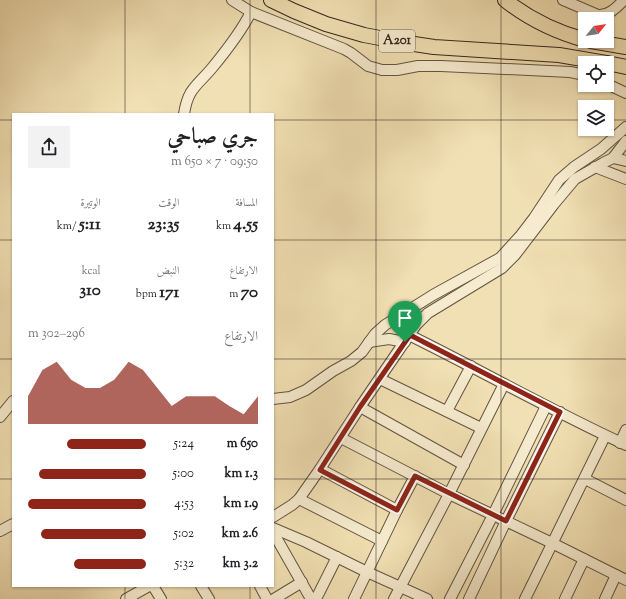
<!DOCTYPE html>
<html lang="ar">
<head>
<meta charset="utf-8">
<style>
	:root { --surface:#fff; --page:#f2f2f2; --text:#202124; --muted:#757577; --accent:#8f2418 }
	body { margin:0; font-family:"Sorts Mill Goudy",Amiri,serif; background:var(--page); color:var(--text); direction:rtl; height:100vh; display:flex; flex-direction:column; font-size:15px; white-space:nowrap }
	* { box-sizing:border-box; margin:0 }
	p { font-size:13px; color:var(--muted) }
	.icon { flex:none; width:22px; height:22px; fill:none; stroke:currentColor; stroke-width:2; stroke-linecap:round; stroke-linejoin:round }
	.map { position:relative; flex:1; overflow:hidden; direction:ltr }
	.details { position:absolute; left:12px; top:113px; width:262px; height:474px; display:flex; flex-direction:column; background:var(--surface); border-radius:0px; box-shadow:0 1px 3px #0004; direction:rtl }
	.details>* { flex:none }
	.needle { width:26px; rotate:60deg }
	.tools { position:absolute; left:578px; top:12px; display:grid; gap:8px }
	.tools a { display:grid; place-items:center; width:36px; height:36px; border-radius:0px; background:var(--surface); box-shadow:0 1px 3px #0004; font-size:20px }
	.pin { position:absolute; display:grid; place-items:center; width:34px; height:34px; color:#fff; margin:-41px -17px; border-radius:50% 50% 50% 0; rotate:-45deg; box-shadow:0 0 4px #0007 }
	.pin .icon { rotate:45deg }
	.round { display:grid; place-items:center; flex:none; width:42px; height:42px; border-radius:0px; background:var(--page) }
	.headline { display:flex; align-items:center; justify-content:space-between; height:68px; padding:0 16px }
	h1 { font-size:22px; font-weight:800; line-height:30px }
	.stats { display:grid; grid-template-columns:repeat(3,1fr); gap:6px; height:68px; padding:4px 16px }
	.stats div { display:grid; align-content:center }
	.stats b { font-size:17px; font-weight:800 }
	.stats small { font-size:11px; font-weight:400 }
	.stats p { font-size:11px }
	.chart { height:112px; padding:8px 16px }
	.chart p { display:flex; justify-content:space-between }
	.chart svg { width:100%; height:72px; margin-top:4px; fill:var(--accent); opacity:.7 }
	ul { padding:0 16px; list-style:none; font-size:13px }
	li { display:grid; grid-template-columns:64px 48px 1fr; align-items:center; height:30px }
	li i { height:10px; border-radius:5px; background:var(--accent) }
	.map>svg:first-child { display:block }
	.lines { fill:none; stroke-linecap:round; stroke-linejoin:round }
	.minor-casing { stroke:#615442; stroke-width:12 }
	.highway-casing { stroke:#31261d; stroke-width:16 }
	.minor { stroke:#f6ebce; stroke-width:10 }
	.highway { stroke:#f1e0b3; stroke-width:14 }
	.route-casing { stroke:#fff; stroke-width:8 }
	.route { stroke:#8f2418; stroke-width:5 }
	.grid { fill:none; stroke:#31261d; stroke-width:1; stroke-opacity:0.55 }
	.labels { text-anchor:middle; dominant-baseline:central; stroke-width:4; stroke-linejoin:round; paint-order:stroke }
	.shield { fill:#f6ebce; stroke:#6c6152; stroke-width:1 }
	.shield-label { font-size:13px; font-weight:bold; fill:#31261d }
</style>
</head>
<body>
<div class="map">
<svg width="626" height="599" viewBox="0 0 626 599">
	<rect width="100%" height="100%" fill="#f1e0b3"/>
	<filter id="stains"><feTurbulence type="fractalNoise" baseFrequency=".005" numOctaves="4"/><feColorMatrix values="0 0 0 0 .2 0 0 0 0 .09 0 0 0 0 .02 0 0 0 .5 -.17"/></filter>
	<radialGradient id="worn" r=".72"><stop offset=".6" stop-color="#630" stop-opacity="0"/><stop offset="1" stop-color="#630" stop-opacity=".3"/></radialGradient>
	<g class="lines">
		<!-- minor casing -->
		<g class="minor-casing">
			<g id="minor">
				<path d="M232 0 251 12 344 49 351 53 368 66 382 70H397L418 66H441L570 72 585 75"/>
				<path d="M563 0 598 15C609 16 617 7 624 0"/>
				<path d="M607 84 626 93"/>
				<path d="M184 114C188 88 197 86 212 68 226 51 241 32 251 12"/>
				<path d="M613 158 626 161"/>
				<path d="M595 167 626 179"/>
				<path d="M409 335C482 371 552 411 626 445"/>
				<path d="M369 342 389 339 405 342"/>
				<path d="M380 379 481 428"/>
				<path d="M273 399 290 397 306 390 333 371 351 361 362 352 375 334 385 325 433 295 500 258 521 235 534 218 559 180 574 167 601 149 626 127"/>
				<path d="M360 407 464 465"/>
				<path d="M447 411 471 366"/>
				<path d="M0 417 13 401"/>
				<path d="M341 438 449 494 552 543 626 580"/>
				<path d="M620 443 626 430"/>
				<path d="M320 469 397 510"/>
				<path d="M585 479 626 500"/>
				<path d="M299 499 382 541"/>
				<path d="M273 517 292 505 299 499 320 469 360 407 416 325 428 313 502 268 515 255 554 204 575 179 603 163 613 158 626 141"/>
				<path d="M273 528 306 542 367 572 427 599"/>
				<path d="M0 531 13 524"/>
				<path d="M273 532 311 599"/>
				<path d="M153 586 161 599"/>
				<path d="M201 586 209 599"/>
				<path d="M260 586 267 599"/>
				<path d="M126 599 149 586"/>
				<path d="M274 599 302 582"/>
				<path d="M316 599 337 557"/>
				<path d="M354 599 397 510 415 476"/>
				<path d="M394 599 449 494 504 384"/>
				<path d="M450 599 493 515 546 406"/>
				<path d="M469 599 506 521 560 412"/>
				<path d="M525 599 605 436"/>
				<path d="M565 599 584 559"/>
				<path d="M605 599 616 575"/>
			</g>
		</g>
		<!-- highway casing -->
		<g class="highway-casing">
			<g id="highway">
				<path d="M271 0 294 11 326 24 364 35 401 42 434 47 559 55 606 63"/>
				<path d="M505 0C529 19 556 32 585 40"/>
				<path d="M591 41 626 47"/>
				<path d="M607 63 626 67"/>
			</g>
		</g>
		<!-- minor -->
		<use href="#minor" class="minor"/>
		<!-- highway -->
		<use href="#highway" class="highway"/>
	</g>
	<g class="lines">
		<!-- route casing -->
		<g class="route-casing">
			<path id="route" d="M410 335 560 412 506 521 415 476 397 510 320 470 360 407Z"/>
		</g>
		<!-- route -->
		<use href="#route" class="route"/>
	</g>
	<!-- grid -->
	<path class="grid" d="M125 0V114M250 0V114M376 0V599M501 0V599M0 120H13M273 120H585M607 120H626M0 240H13M273 240H626M0 359H13M273 359H626M0 479H13M273 479H626M125 586V599M250 586V599"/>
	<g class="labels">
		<!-- shield labels -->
		<rect class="shield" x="379" y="30" width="36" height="22" rx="3"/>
		<g class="shield-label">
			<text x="397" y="41">A201</text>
		</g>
	</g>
	<rect width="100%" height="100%" filter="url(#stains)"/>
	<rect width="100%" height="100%" fill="url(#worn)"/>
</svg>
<div class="tools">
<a><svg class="needle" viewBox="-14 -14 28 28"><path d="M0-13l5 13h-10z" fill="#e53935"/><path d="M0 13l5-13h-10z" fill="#757577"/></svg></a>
<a><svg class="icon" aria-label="locate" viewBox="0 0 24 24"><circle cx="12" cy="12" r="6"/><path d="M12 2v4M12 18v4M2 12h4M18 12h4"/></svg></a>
<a><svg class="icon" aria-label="layers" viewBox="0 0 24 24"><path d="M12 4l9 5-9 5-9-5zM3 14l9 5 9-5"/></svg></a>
</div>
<div class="pin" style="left:405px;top:342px;background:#1e9e55"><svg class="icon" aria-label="arrive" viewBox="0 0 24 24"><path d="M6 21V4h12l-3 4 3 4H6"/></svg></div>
<section class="details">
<div class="headline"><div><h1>جري صباحي</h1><p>09:50 · 7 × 650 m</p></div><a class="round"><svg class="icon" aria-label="share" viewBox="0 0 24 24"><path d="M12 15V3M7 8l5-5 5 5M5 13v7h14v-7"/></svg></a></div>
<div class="stats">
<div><p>المسافة</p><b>4.55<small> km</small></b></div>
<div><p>الوقت</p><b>23:35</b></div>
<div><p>الوتيرة</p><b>5:11<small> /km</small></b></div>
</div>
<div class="stats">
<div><p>الارتفاع</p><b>70<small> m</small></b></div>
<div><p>النبض</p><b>171<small> bpm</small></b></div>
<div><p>kcal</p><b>310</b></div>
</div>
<div class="chart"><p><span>الارتفاع</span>296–302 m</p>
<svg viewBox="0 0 160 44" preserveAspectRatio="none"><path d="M0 44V27L10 11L20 6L30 17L40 22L50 22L60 17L70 6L80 11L90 22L100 33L110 27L120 27L130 27L140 33L150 38L160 27V44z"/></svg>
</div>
<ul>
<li><b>650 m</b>5:24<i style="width:67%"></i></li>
<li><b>1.3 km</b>5:00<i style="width:91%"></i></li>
<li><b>1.9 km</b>4:53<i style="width:100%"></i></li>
<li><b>2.6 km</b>5:02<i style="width:89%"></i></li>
<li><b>3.2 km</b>5:32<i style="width:61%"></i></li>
</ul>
</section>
</div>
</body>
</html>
